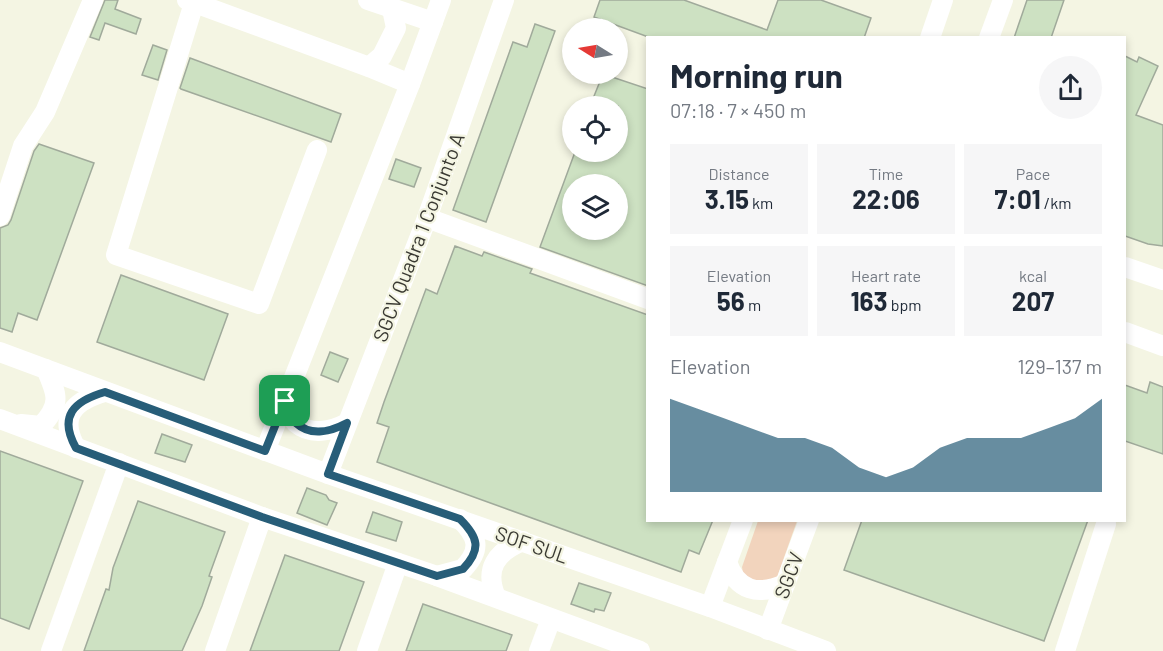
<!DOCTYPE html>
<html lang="en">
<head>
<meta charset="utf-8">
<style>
	:root { --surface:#fff; --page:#f6f6f7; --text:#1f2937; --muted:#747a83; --accent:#275d78 }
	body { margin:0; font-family:Barlow,sans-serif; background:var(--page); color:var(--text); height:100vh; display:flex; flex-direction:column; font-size:22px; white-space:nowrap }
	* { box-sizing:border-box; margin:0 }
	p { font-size:20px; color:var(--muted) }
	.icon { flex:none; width:33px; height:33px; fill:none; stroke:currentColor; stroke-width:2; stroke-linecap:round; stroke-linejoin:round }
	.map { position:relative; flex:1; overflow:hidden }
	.panel { position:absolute; left:646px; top:36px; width:480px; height:486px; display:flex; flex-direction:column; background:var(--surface); border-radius:0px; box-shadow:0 3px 9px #0003 }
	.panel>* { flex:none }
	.needle { width:39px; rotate:281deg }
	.buttons { position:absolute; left:562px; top:18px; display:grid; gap:12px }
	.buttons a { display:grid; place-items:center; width:66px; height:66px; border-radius:50%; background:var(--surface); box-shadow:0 3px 9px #0003; font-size:30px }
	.pin { position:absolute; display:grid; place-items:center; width:51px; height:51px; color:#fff; margin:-26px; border-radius:12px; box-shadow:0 3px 9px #0006 }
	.round { display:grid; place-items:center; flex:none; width:63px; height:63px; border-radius:32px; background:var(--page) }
	.summary { display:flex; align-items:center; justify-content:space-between; height:102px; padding:0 24px }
	h1 { font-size:33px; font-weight:700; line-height:45px }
	.metrics { display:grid; grid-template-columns:repeat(3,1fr); gap:9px; height:102px; padding:6px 24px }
	.metrics div { display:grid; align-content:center; border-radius:0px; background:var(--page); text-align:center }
	.metrics b { font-size:26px; font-weight:700 }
	.metrics small { font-size:16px; font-weight:400 }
	.metrics p { font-size:16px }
	.chart { height:168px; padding:12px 24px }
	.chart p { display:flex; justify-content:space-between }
	.chart svg { width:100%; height:108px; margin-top:6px; fill:var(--accent); opacity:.7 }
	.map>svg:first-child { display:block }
	.green { fill:#f2d4bd }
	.building { fill:#cde1c2; stroke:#a0aa9b; stroke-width:1.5; fill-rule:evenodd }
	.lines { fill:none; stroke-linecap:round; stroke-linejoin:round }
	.minor { stroke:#fff; stroke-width:20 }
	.route-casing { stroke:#fff; stroke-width:12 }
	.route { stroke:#275d78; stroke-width:8 }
	.labels { text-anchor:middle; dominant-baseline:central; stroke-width:4.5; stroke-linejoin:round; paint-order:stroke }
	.street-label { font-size:20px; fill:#3a3a33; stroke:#f4f5e3 }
</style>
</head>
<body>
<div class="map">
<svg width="1163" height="651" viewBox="0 0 1163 651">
	<rect width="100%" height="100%" fill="#f4f5e3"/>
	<!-- green -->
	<path class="green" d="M758 521H797L776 580 758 586 743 573 742 567Z"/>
	<!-- building -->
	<g class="building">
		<path d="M105 0H118L115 9 141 19 136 34 105 23 99 40 90 37Z"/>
		<path d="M600 0H684L767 30 778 0H821L871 18 864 38H651L594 17Z"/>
		<path d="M1027 0H1064L1051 38H1014Z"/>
		<path d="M535 24 555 31 486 222 453 210 513 42 527 47Z"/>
		<path d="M153 45 167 50 158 80 142 75Z"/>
		<path d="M1125 56 1137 62 1139 57 1158 66 1136 115 1163 125V246L1148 244 1125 236Z"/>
		<path d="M190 58 341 114 331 142 181 89 180 88Z"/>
		<path d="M603 74 648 89V286L540 247 575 152H618V106H590ZM573 184H618V230H573Z"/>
		<path d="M39 144 94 163 37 320 18 313 12 332 0 328V228L8 225 11 220 34 151Z"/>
		<path d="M396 159 421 168 414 187 389 179Z"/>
		<path d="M455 246 482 256 484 252 532 269 530 273 648 315V520H713L699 554 689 550 681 572 377 462 389 427 377 423 384 402 426 289 437 294Z"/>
		<path d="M121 275 228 314 204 380 97 342Z"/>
		<path d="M330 352 348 359 338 382 321 375Z"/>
		<path d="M1150 382 1163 387V454L1125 441V385L1147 393Z"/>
		<path d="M162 434 192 445 185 462 155 453Z"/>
		<path d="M0 451 83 481 29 629 0 618Z"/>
		<path d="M307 488 326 495 329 500 337 503 327 525 297 513Z"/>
		<path d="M138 501 225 532 209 576 212 577 202 606 182 651H84L106 589 109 590 113 568Z"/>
		<path d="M373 512 402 522 396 541 366 532Z"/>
		<path d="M862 520H1088L1044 641 844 570Z"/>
		<path d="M285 555 364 582 339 651H250Z"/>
		<path d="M579 583 611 593 604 611 595 609 594 612 571 604Z"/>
		<path d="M423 604 512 635 506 651H406Z"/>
	</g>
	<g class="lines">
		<!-- minor -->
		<g class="minor">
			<path d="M187 0 369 67 410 84"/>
			<path d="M368 0 433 22"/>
			<path d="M194 3 116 255 259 304 317 150"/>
			<path d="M930 38 943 0"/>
			<path d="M989 38 1003 0"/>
			<path d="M369 67 382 56 396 28 392 9"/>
			<path d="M0 216 23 146 45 112 93 0"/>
			<path d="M427 218 648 299"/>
			<path d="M1125 267 1163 280"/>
			<path d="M1125 332 1163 346"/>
			<path d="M0 352 328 474 710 607 826 651"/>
			<path d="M285 401C288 407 291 418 296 423 311 436 332 431 347 423"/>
			<path d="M0 419 262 517 437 576 640 651"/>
			<path d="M21 424 41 426C62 404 57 394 46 369"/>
			<path d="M76 448C58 416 74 401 105 392"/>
			<path d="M265 451 410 84 441 0"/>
			<path d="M328 474 427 218 504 0"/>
			<path d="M727 562C737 591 758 596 785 584"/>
			<path d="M437 576 463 569C482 549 478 537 460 519"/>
			<path d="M496 597C484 569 496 552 523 541"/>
			<path d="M710 607 743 520"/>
			<path d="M768 630 809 520"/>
			<path d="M51 651 119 463"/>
			<path d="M215 651 262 517"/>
			<path d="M367 651 398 563"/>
			<path d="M539 651 551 619"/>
			<path d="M1065 651 1106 524"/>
		</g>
	</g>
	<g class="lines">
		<!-- route casing -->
		<g class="route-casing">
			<path id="route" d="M105 392 265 451 285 401C288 407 291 418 296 423 311 437 332 431 347 423L328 474 460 519C478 537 482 549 463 569L437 576 262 517 76 448C58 416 74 401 105 392Z"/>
		</g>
		<!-- route -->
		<use href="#route" class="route"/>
	</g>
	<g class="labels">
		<!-- street labels -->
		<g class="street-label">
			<text transform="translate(418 237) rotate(-69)">SGCV Quadra 1 Conjunto A</text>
			<text transform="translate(532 544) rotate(19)">SOF SUL</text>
			<text transform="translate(788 575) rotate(-70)">SGCV</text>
		</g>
	</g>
</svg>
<div class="buttons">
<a><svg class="needle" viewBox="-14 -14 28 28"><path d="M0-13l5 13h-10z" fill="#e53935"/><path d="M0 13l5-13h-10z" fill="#747a83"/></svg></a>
<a><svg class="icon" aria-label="locate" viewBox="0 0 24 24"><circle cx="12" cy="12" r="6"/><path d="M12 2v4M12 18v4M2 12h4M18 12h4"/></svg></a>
<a><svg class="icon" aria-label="layers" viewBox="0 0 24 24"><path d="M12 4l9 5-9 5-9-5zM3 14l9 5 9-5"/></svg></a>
</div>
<div class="pin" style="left:285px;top:401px;background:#1e9e55"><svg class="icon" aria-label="arrive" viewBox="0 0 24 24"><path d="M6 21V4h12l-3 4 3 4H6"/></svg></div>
<section class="panel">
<div class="summary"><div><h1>Morning run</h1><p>07:18 · 7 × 450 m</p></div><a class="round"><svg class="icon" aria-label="share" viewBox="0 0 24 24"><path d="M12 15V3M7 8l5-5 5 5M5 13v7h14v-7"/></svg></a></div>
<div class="metrics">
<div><p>Distance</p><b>3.15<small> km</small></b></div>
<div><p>Time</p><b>22:06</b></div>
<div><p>Pace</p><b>7:01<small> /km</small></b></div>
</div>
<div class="metrics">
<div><p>Elevation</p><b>56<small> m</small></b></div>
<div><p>Heart rate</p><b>163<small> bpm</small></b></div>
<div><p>kcal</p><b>207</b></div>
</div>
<div class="chart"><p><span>Elevation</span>129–137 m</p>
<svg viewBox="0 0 160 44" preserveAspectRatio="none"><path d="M0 44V6L10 10L20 14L30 18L40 22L50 22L60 26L70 34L80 38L90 34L100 26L110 22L120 22L130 22L140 18L150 14L160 6V44z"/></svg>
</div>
</section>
</div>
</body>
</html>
